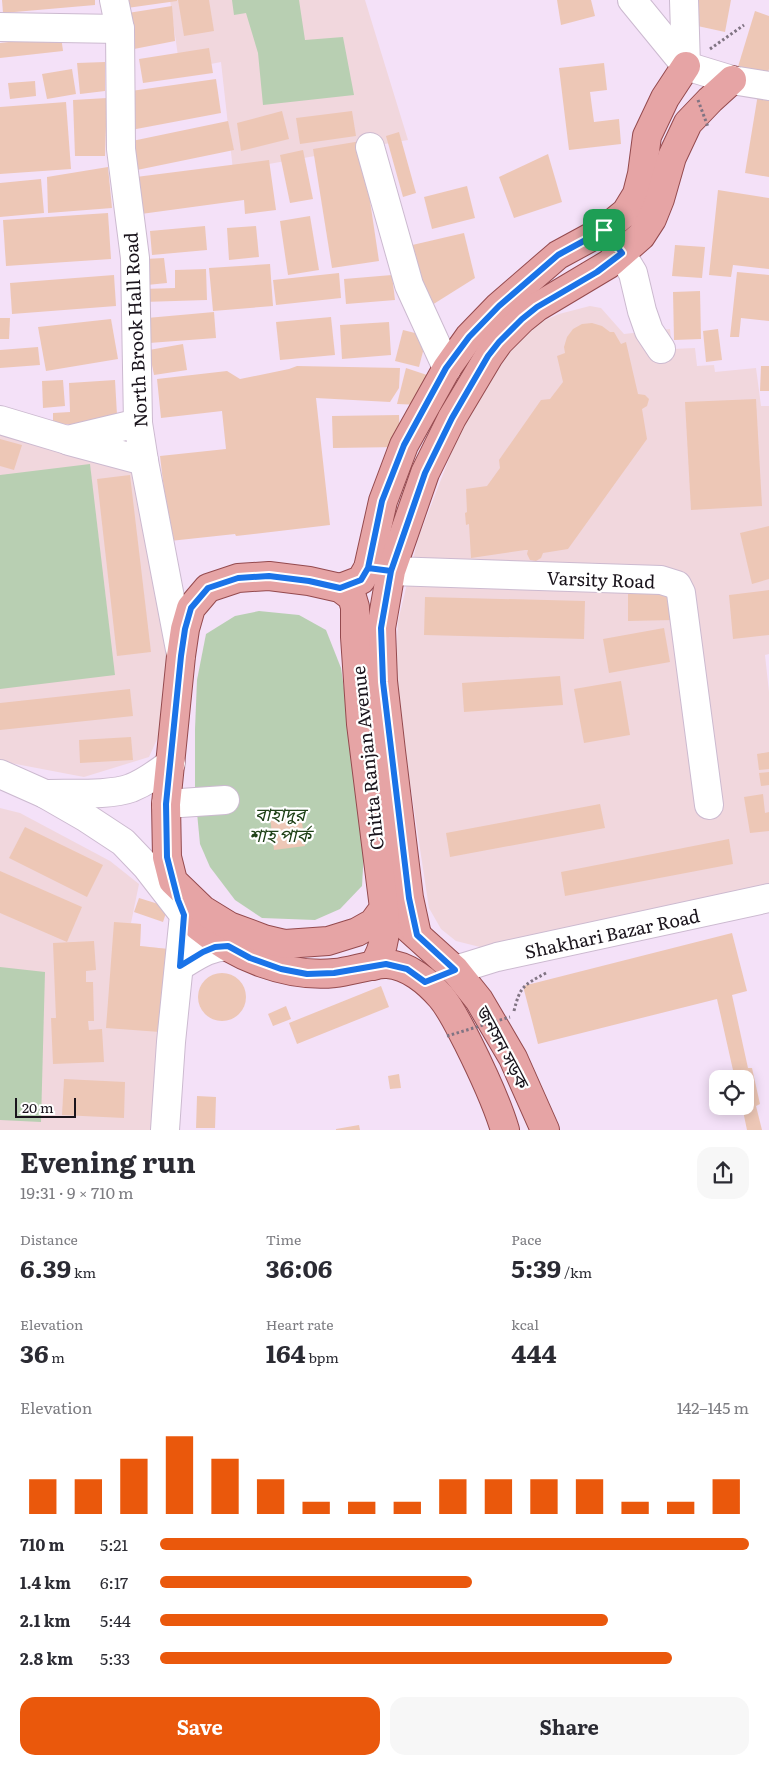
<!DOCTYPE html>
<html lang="en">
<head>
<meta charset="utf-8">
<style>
	:root { --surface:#fff; --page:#f7f7f7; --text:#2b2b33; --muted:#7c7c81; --accent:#ea580c }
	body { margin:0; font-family:Literata,"Noto Sans Bengali",serif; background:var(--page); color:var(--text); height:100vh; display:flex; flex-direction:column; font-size:19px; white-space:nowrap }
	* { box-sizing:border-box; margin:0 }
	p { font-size:16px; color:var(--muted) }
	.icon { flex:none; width:28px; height:28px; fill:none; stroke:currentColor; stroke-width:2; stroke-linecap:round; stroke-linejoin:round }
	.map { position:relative; height:1130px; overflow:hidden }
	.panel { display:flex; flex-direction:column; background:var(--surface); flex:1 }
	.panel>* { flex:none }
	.fabs { position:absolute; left:709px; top:1070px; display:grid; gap:10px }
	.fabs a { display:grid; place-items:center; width:45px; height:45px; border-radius:10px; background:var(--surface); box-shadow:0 2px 12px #0003; font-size:25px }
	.scale { position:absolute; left:15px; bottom:12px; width:61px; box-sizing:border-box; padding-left:5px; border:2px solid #1a141c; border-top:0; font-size:14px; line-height:18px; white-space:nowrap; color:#1a141c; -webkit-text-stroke:4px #fff; paint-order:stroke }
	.pin { position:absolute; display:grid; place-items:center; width:42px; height:42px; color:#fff; margin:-21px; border-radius:10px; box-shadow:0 2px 8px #0006 }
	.round { display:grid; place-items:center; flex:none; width:52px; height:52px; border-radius:15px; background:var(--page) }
	.summary { display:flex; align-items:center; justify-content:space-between; height:85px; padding:0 20px }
	h1 { font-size:28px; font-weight:700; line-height:38px }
	.stats { display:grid; grid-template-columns:repeat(3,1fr); gap:8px; height:85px; padding:5px 20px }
	.stats div { display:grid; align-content:center }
	.stats b { font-size:25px; font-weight:700 }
	.stats small { font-size:14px; font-weight:400 }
	.stats p { font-size:14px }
	.chart { height:140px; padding:10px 20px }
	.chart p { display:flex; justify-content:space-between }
	.chart svg { width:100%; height:90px; margin-top:5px; stroke:var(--accent); stroke-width:6 }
	.primary-button { display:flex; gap:10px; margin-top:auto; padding:10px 20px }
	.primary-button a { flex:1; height:58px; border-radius:15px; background:var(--accent); color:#fff; font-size:20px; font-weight:700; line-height:58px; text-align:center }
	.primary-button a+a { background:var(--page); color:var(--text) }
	ul { padding:0 20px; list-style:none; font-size:16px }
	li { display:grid; grid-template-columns:80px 60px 1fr; align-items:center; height:38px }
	li i { height:12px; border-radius:6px; background:var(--accent) }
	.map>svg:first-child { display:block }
	.education { fill:#f1d7dd }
	.green { fill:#b8cfb2 }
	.building { fill:#edc7b6 }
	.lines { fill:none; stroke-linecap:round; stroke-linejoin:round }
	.minor-casing { stroke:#ccbad0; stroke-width:30 }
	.major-casing { stroke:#944a4e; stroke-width:30 }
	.path { stroke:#807483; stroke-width:3; stroke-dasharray:2.5 2.5; stroke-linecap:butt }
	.minor { stroke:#fff; stroke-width:28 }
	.major { stroke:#e6a4a5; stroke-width:28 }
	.path-bridge { stroke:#807483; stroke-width:3; stroke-dasharray:2.5 2.5; stroke-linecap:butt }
	.route-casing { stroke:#fff; stroke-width:10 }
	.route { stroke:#1a73e8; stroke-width:6 }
	.labels { text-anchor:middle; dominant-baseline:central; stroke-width:4.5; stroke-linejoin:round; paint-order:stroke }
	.street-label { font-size:18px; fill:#1a141c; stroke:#fff }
	.park-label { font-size:18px; font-style:italic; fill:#1e4016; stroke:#fff }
</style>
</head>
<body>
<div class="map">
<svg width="769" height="1130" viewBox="0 0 769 1130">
	<rect width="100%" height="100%" fill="#f4e1f8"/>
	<!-- education -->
	<g class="education">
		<path d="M170 0H365L408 140 233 170 221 62 180 70Z"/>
		<path d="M590 306 601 308 624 334 670 329 672 349 695 348 697 366 714 365 715 372 756 368 761 406H769V654L765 655 769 692V886L484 948 456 941 441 929 429 908 395 684 398 621 418 539 466 415 509 346 539 323 559 314Z"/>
		<path d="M0 433 138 470 170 646 167 717 149 757 84 777 0 761Z"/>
		<path d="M0 808 20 813 110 861 139 884 131 923 141 924 140 946 168 949 154 1130H0Z"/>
	</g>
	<!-- green -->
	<g class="green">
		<path d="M232 0H299L305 40 343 37 354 95 263 105 258 53 246 13 234 15Z"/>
		<path d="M90 464 115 675 0 689V475Z"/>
		<path d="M259 611 299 615 326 630 341 668 365 833 362 886 340 909 315 920 262 918 235 900 210 867 200 844 195 792V729L197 680 206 634 235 616Z"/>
		<path d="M0 967 45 972 41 1122 0 1120Z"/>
	</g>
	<!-- building -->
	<g class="building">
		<path d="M2 0H95V5L3 13Z"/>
		<path d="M126 0H177V1L127 8Z"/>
		<path d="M178 0H209L214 31 184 36Z"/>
		<path d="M557 0H591L595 16 561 25Z"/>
		<path d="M698 0H731L725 32 693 25Z"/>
		<path d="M172 6 175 41 134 49 128 13Z"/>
		<path d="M755 11 769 16V69L766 79 737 70Z"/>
		<path d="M61 36 63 51 0 58V43Z"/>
		<path d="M209 48 213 73 143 83 139 59Z"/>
		<path d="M105 62V91L80 94 77 63Z"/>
		<path d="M604 63 607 90 590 92 594 122 619 119 621 144 569 150 559 68Z"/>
		<path d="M72 69 76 94 47 99 42 74Z"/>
		<path d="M216 79 221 113 131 130 124 92Z"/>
		<path d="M35 81 36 96 10 99 8 83Z"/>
		<path d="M758 94 769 95V177L745 173Z"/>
		<path d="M107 98 105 156H75L73 100Z"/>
		<path d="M66 102 71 169 0 174V107Z"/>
		<path d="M282 111 289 139 241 151 237 123Z"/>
		<path d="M352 111 356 136 300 144 296 118Z"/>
		<path d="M228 121 234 150 137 170 132 141Z"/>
		<path d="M399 132 416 193 403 197 386 136Z"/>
		<path d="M361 141 379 261 332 268 313 149Z"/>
		<path d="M303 150 313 199 290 203 280 155Z"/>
		<path d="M548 154 562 202 514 218 499 177Z"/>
		<path d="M269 160 276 210 245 214 244 200 141 214 136 177Z"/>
		<path d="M108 167 112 208 48 213 47 177Z"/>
		<path d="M41 179 44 213 0 217V183Z"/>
		<path d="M467 186 475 218 432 229 424 197Z"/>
		<path d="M718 190 769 198V269L733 265 731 277 709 275Z"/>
		<path d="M108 213 111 259 6 266 3 220Z"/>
		<path d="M310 216 319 270 288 275 280 221Z"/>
		<path d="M205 226 207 250 152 255 150 231Z"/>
		<path d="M256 226 259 257 229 260 227 228Z"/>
		<path d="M464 233 475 278 424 310 408 246Z"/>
		<path d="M675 245 705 247 702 278 672 276Z"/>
		<path d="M164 258 167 283 147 285 145 259Z"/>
		<path d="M270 264 273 306 213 311 209 268Z"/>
		<path d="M206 269 207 300 143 302 142 289 175 288V270Z"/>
		<path d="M737 272 769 275V321L741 318 739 337H730Z"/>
		<path d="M339 273 341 298 276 305 273 280Z"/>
		<path d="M114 275 116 306 12 314 10 283Z"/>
		<path d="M392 275 395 300 346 304 344 279Z"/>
		<path d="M700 291 701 339 674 340 673 292Z"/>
		<path d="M214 312 216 338 149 343 147 318Z"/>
		<path d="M331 317 335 355 280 360 276 322Z"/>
		<path d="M0 318H10L9 339H0Z"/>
		<path d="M111 319 118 359 46 371 38 327Z"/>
		<path d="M389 322 391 355 342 359 340 325Z"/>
		<path d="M592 323 602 326 610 332H614L621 344 626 342 638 394 645 395 649 399 647 406 642 409 647 439 568 549 543 553 541 558 536 561 530 560 527 554 528 550H525L471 558 469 524 466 525 465 513 467 512 466 489 487 486 500 468 499 460 541 400 550 399 563 382 557 356 565 353 564 347 567 337 573 329 582 324Z"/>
		<path d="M718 329 722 360 706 362 703 331Z"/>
		<path d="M403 330 427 336 419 367 395 361Z"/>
		<path d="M183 344 187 370 154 375 149 350Z"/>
		<path d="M38 347 40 365 0 368V350Z"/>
		<path d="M297 366 400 368 399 388 390 402 316 398 330 525 236 536 235 534 170 541 160 456 226 449 222 411 161 418 157 379 227 371 240 379 289 369Z"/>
		<path d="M761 366H769V391H760Z"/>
		<path d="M406 368 433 377 422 405 397 404Z"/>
		<path d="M63 380 65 406 43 408 42 381Z"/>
		<path d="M115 380 117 415 77 425 53 423V413L70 412 69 383Z"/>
		<path d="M756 399 762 506 691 510 685 402Z"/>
		<path d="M399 415 400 447 333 448 332 416Z"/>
		<path d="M0 439 22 445 14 470 0 466Z"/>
		<path d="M130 475 151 652 117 656 97 479Z"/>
		<path d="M769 526V579L752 584 740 533Z"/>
		<path d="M769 590V635L733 639 729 595Z"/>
		<path d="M628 594H674V620L628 621Z"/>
		<path d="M425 597 585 601 584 639 424 635Z"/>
		<path d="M664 628 670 662 609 673 603 639Z"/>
		<path d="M560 676 563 705 464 712 462 683Z"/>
		<path d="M621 681 630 735 584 743 574 689Z"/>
		<path d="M130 689 133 716 0 730V703Z"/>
		<path d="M131 737 133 760 80 763 79 740Z"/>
		<path d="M769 752V769L759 770 757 754Z"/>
		<path d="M769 772V785L761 786 759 773Z"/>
		<path d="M763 794 765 813 769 812V831L750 833 744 797Z"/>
		<path d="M600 804 605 828 450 857 446 833Z"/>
		<path d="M301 814 305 846 274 850 270 817Z"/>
		<path d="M25 827 103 865 87 897 9 858Z"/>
		<path d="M729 839 733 864 565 896 561 872Z"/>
		<path d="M0 871 82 907 67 942 0 913Z"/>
		<path d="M139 898 168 907 163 922 134 912Z"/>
		<path d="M114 922 141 924 140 946 168 949 160 1032 106 1028Z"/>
		<path d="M732 933 747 991 732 995 748 1068H752L760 1104 756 1106 762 1130H747L742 1106H745V1079H735L717 999 538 1044 523 986Z"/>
		<path d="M94 941 96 970 86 971V982H93L94 1021H88L89 1030 102 1029 104 1062 53 1064 51 1018H56L53 943Z"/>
		<circle cx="222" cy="997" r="24"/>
		<path d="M381 986 389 1007 297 1044 289 1023Z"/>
		<path d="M286 1006 291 1019 273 1026 268 1014Z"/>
		<path d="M399 1074 401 1088 390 1089 388 1076Z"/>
		<path d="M64 1079 125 1082 124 1118 62 1115Z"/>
		<path d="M197 1096 216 1097 215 1128H196Z"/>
		<path d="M359 1125 360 1130H336V1129Z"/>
	</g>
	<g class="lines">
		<!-- minor casing -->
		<g class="minor-casing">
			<g id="minor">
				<path d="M114 0 120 29 121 149 135 258 138 423 144 461 181 655"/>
				<path d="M632 0 686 66"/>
				<path d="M684 0 686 66"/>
				<path d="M0 27 120 29"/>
				<path d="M686 66 732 80 769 86"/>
				<path d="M370 147 409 285 447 368"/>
				<path d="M604 230 621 253 633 273 642 311 649 331 661 349"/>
				<path d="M0 420 67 440 138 423"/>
				<path d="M69 441 144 461"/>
				<path d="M368 568 391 571 661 580 677 585 681 593 709 805"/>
				<path d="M0 774 45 794 85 817 123 842 146 866 184 915 171 1042 165 1130"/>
				<path d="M45 794C70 793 109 796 131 788 146 782 158 773 171 763"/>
				<path d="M166 804 225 800"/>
				<path d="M180 966C197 956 208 947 228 946"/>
				<path d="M455 970 497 957 769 898"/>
			</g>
		</g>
		<!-- major casing -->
		<g class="major-casing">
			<g id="major">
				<path d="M340 588 361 580 368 568 383 501 404 445 447 368 469 337 499 306 558 255 604 230 626 212 637 194 642 174 647 136 665 98 686 66"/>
				<path d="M404 924 455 970 479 1000 513 1058 545 1130"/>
				<path d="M198 926C235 957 287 978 335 973 349 972 375 963 387 964 408 965 428 982 441 997 452 1010 460 1028 468 1043 482 1071 496 1100 505 1130"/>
				<path d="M417 935 409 898 391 751 383 681 381 628 391 571 425 473 452 418 489 356 499 342 522 319 537 307 609 264 641 236 652 219 660 199 672 157 688 123 710 100 732 80"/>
				<path d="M373 966C386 947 386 930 384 908L361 724 355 637V607L352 597 340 588 309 581 269 576 238 578 208 588 191 608 185 629 181 656 166 804 167 857 173 881 203 910 229 926 264 939 285 944 328 941 357 932 373 923 384 908"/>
			</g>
		</g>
		<!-- path -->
		<g class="path">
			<path d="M710 49 744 25"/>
			<path d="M514 1011C520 986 524 985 546 973"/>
		</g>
		<!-- minor -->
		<use href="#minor" class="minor"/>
		<!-- major -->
		<use href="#major" class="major"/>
		<!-- path-bridge -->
		<g class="path-bridge">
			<path d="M698 100 708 127"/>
			<path d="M447 1036 510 1017"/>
		</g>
	</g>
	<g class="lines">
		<!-- route casing -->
		<g class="route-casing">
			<path id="route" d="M604 230 622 253 597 272 537 307 522 319 499 342 488 356 452 418 425 473 391 571 368 568 361 580 340 588 309 581 269 576 238 578 208 588 191 608 185 629 181 656 166 804 167 857 178 900 184 915 180 966 203 952 215 947 228 946 250 958 281 969 307 974 334 973 386 964 407 969 425 982 455 970 417 935 409 898 383 682 381 628 391 571 368 568 382 501 404 445 446 368 469 337 499 306 558 255 604 230"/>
		</g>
		<!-- route -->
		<use href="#route" class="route"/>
	</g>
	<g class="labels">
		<!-- street labels -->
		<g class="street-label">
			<text transform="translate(135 330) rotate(-93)">North Brook Hall Road</text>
			<text transform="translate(601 579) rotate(2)">Varsity Road</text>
			<text transform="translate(367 758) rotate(-96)">Chitta Ranjan Avenue</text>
			<text transform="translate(612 933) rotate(-12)">Shakhari Bazar Road</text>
			<text transform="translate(504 1047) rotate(62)">জনসন সড়ক</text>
		</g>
		<!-- park labels -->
		<g class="park-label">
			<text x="280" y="813">বাহাদুর<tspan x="280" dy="21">শাহ পার্ক</tspan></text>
		</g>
	</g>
</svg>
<div class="fabs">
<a><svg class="icon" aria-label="locate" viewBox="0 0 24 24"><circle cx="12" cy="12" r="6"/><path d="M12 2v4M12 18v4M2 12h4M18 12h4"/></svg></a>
</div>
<div class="scale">20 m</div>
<div class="pin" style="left:604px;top:230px;background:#1e9e55"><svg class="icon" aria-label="arrive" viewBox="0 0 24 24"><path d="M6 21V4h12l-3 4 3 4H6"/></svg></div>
</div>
<section class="panel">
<div class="summary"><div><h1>Evening run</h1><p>19:31 · 9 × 710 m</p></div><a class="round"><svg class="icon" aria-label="share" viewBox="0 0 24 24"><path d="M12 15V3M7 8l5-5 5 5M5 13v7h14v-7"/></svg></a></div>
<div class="stats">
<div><p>Distance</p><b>6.39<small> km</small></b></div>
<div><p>Time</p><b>36:06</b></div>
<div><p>Pace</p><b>5:39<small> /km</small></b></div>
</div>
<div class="stats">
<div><p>Elevation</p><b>36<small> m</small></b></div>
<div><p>Heart rate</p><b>164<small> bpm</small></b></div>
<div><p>kcal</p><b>444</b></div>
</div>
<div class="chart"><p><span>Elevation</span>142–145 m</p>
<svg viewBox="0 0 160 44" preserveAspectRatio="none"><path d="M5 44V27M15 44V27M25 44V17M35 44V6M45 44V17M55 44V27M65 44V38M75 44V38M85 44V38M95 44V27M105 44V27M115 44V27M125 44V27M135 44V38M145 44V38M155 44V27"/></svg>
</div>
<ul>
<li><b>710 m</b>5:21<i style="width:100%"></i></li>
<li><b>1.4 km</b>6:17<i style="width:53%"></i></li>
<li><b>2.1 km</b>5:44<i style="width:76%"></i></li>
<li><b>2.8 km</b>5:33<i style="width:87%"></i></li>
</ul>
<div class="primary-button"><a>Save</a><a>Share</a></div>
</section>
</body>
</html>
